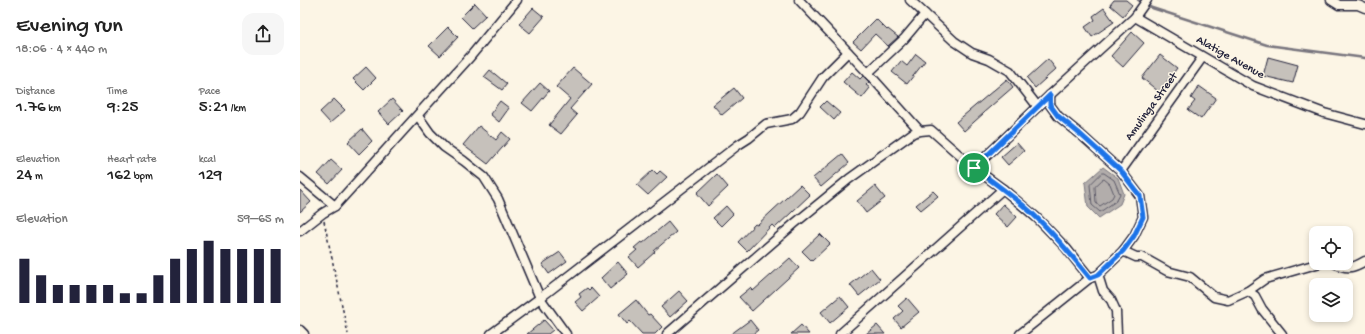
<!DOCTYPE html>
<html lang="en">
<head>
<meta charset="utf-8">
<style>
	:root { --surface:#fff; --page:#f6f6f6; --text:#222; --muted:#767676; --accent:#22223b }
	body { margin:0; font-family:"Gochi Hand",sans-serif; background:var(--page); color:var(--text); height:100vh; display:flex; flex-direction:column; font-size:15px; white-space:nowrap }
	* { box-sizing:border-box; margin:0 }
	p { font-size:13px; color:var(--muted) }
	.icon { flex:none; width:22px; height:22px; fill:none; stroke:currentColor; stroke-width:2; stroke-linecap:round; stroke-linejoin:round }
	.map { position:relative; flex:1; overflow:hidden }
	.drawer { display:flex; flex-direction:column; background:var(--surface); width:300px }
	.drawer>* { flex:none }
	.fabs { position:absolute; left:1009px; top:226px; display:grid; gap:8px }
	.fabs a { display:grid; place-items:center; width:44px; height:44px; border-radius:8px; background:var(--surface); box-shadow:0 2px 6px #0003; font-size:20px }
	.pin { position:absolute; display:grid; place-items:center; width:34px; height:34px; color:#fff; margin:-17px; border:2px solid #fff; border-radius:50%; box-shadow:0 1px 4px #0007 }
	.round { display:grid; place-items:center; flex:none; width:42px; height:42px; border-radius:12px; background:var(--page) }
	.overview { display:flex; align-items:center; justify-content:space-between; height:68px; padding:0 16px }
	h1 { font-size:22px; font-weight:600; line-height:30px }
	.figures { display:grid; grid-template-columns:repeat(3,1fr); gap:6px; height:68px; padding:4px 16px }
	.figures div { display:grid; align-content:center }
	.figures b { font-size:17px; font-weight:600 }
	.figures small { font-size:11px; font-weight:400 }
	.figures p { font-size:11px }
	.chart { height:112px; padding:8px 16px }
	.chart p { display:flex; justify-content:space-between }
	.chart svg { width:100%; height:72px; margin-top:4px; stroke:var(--accent); stroke-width:6 }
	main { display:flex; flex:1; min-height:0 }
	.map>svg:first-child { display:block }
	.water { fill:#b2adab; stroke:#78757e }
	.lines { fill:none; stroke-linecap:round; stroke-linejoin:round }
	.shore { stroke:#5c5a68; stroke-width:1 }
	.stream { stroke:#78757e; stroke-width:2.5 }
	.building { fill:#c6c1bb; stroke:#22223b }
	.minor-casing { stroke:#22223b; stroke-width:11 }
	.path { stroke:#22223b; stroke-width:1.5; stroke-dasharray:3 3; stroke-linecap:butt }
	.minor { stroke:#fcf5e5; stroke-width:8 }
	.route-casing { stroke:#fff; stroke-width:8 }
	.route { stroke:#1a73e8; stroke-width:5 }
	.labels { text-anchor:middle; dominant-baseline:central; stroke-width:3; stroke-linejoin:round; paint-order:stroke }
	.street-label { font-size:12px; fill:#22223b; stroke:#fcf5e5 }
</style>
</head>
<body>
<main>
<section class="drawer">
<div class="overview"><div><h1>Evening run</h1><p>18:06 · 4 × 440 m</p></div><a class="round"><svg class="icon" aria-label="share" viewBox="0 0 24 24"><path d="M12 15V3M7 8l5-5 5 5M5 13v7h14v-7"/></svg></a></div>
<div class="figures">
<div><p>Distance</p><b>1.76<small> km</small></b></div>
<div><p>Time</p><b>9:25</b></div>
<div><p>Pace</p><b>5:21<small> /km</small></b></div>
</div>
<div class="figures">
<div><p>Elevation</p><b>24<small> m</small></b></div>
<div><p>Heart rate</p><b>162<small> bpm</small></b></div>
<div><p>kcal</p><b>129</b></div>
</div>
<div class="chart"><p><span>Elevation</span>59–65 m</p>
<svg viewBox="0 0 160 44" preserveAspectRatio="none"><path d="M5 44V17M15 44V27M25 44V33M35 44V33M45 44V33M55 44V33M65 44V38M75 44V38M85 44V27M95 44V17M105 44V11M115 44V6M125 44V11M135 44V11M145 44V11M155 44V11"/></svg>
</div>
</section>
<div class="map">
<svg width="1065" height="334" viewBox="0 0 1065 334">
	<rect width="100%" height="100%" fill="#fcf5e5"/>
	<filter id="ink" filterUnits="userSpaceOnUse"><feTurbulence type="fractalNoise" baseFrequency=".025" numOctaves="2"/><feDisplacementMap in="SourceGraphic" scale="8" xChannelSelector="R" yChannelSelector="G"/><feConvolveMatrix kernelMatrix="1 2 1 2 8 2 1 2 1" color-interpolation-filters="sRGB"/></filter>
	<g filter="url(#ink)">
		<!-- water -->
		<path class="water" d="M803 167 818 178 824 194 820 204 799 218 788 207 785 183Z"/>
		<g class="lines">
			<!-- shore -->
			<g class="shore">
				<path d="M802 173H804L814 180 820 194 816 201 800 212 792 205 790 185Z"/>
				<path d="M802 180 804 179 810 184 814 194 812 198 800 206 796 203 795 187Z"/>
			</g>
			<!-- stream -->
			<path class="stream" d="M838 0 852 8 967 45 1065 58"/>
		</g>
		<!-- building -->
		<g class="building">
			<path d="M814 0H826L832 5 823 16 810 5Z"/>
			<path d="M175 3 186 15 172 28 161 17Z"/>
			<path d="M233 8 244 17 230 33 219 24Z"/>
			<path d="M804 8 814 22 792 37 785 27 795 20 793 16Z"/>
			<path d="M576 19 587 30 588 29 598 37 588 46 575 34 561 49 553 42Z"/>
			<path d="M148 27 158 37 140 56 129 46Z"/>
			<path d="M832 32 844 43 823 67 811 56Z"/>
			<path d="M616 54 625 61 607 84 592 72 601 61 607 66Z"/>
			<path d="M860 55 877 68 859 92 842 78Z"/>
			<path d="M968 57 998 65 993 83 963 76Z"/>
			<path d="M748 59 756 69 735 88 727 78Z"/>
			<path d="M66 67 76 78 64 90 53 79Z"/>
			<path d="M273 68 292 84 270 109 277 115 261 134 249 125 270 99 256 87Z"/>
			<path d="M190 70 207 84 202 90 184 77Z"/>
			<path d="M552 72 560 79 563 76 569 82 566 85 570 88 562 98 543 82Z"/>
			<path d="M707 79 713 87 683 113H684L664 131 656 122Z"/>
			<path d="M240 83 249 91 232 111 222 103Z"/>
			<path d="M899 86 916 98 901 119 888 110 895 101 891 98Z"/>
			<path d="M434 88 442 98 422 115 413 105Z"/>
			<path d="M34 99 45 110 30 123 20 112Z"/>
			<path d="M92 99 103 111 89 124 78 112Z"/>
			<path d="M200 101 209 108 199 122 190 114Z"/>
			<path d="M526 101 540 113 534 120 520 107Z"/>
			<path d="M179 126 196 140 202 132 210 139 188 164 163 145Z"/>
			<path d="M62 129 72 141 59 154 48 142Z"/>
			<path d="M717 143 724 151 708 165 701 157Z"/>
			<path d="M542 154 549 163 521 187 513 178Z"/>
			<path d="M31 160 42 170 29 184 18 174Z"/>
			<path d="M353 170 357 174 360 171 367 177 348 195 337 185Z"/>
			<path d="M417 174 428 187 408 206 397 193Z"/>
			<path d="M500 185 510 195 475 228 472 225 447 251 438 242 455 224 457 225Z"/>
			<path d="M575 186 585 198 566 213 557 201Z"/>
			<path d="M0 190 11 202 0 212Z"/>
			<path d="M633 191 638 196 621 210 616 205Z"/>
			<path d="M703 204 717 217 708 227 694 214Z"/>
			<path d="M426 206 433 214 421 226 413 218Z"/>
			<path d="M368 222 376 232 354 251 355 252 338 267 329 257 337 250 334 248 341 242 343 243Z"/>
			<path d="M520 234 530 244 512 261 502 251Z"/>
			<path d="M260 252 267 261 249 274 242 264Z"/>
			<path d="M490 258 499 268 452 311 439 297 450 288 453 291Z"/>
			<path d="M318 262 328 274 310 289 301 278Z"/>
			<path d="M571 268 580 279 559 296 550 285Z"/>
			<path d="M287 288 289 290 291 288 299 297 283 311 275 302 281 297 279 294Z"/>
			<path d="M379 291 388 301 370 317 361 307Z"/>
			<path d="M540 296 549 307 530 323 521 312Z"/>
			<path d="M607 298 619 312 601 327 594 319 603 311 598 306Z"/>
			<path d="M336 300 348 315 350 314 362 327 355 334H342L330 321 327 324 319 314Z"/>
			<path d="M244 320 253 330 248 334H227Z"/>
			<path d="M450 320 458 330 453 334H431Z"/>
			<path d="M501 325 509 334H491Z"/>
			<path d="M577 325 585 334H566Z"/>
		</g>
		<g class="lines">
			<!-- minor casing -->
			<g class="minor-casing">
				<g id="minor">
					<path d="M499 0 568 73"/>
					<path d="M610 0 654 41 672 53 689 59 710 71 738 107"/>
					<path d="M1031 0 1039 5H1058L1065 8"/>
					<path d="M835 17 953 86 1024 113 1065 124"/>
					<path d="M118 116 130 133 144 147 164 161 184 177 198 199 240 298 266 334"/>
					<path d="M620 131 568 73 604 39 625 14"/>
					<path d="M674 168 750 95 835 17 847 0"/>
					<path d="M821 171 902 58"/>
					<path d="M0 177 35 206"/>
					<path d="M0 231 23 213 35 206 170 57 217 0"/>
					<path d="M823 251 836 257H842L867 271 890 277 914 297 928 300 948 291 955 296 962 309 982 334"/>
					<path d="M1034 263C1047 270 1053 268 1065 261"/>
					<path d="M798 275 803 291 811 300 816 311 817 334"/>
					<path d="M948 291 965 279 1020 263"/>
					<path d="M0 330 4 334"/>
					<path d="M191 334 240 298 438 145 449 138 466 124 492 119 500 112 523 77 548 52"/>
					<path d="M367 334 494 224 549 179 613 133 620 131 631 130 674 168 703 189 737 218 766 248 790 278"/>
					<path d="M540 334 703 189"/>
					<path d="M720 334 790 278 798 275 823 251 834 236 843 217 840 196 821 171 780 134 758 116 750 105V95"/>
				</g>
			</g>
			<!-- path -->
			<path class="path" d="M24 221 48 334"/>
			<!-- minor -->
			<use href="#minor" class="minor"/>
		</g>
	</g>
	<g class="lines" filter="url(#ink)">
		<!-- route casing -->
		<g class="route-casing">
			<path id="route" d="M750 95V105L758 116 780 134 821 171 840 196 843 217 834 236 823 251 798 275 790 278C773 257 756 236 737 218 718 199 696 184 674 168Z"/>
		</g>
		<!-- route -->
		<use href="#route" class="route"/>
	</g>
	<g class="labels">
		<!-- street labels -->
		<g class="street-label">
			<text transform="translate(930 58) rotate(29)">Alatige Avenue</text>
			<text transform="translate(852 107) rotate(-54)">Amulinga Street</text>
		</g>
	</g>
</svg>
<div class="fabs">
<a><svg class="icon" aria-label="locate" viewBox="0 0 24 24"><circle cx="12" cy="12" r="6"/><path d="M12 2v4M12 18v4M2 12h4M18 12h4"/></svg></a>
<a><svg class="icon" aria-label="layers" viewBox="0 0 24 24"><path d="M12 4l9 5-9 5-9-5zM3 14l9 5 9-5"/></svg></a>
</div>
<div class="pin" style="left:674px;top:168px;background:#1e9e55"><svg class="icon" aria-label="arrive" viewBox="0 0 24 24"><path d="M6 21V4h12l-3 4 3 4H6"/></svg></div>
</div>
</main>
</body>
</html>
